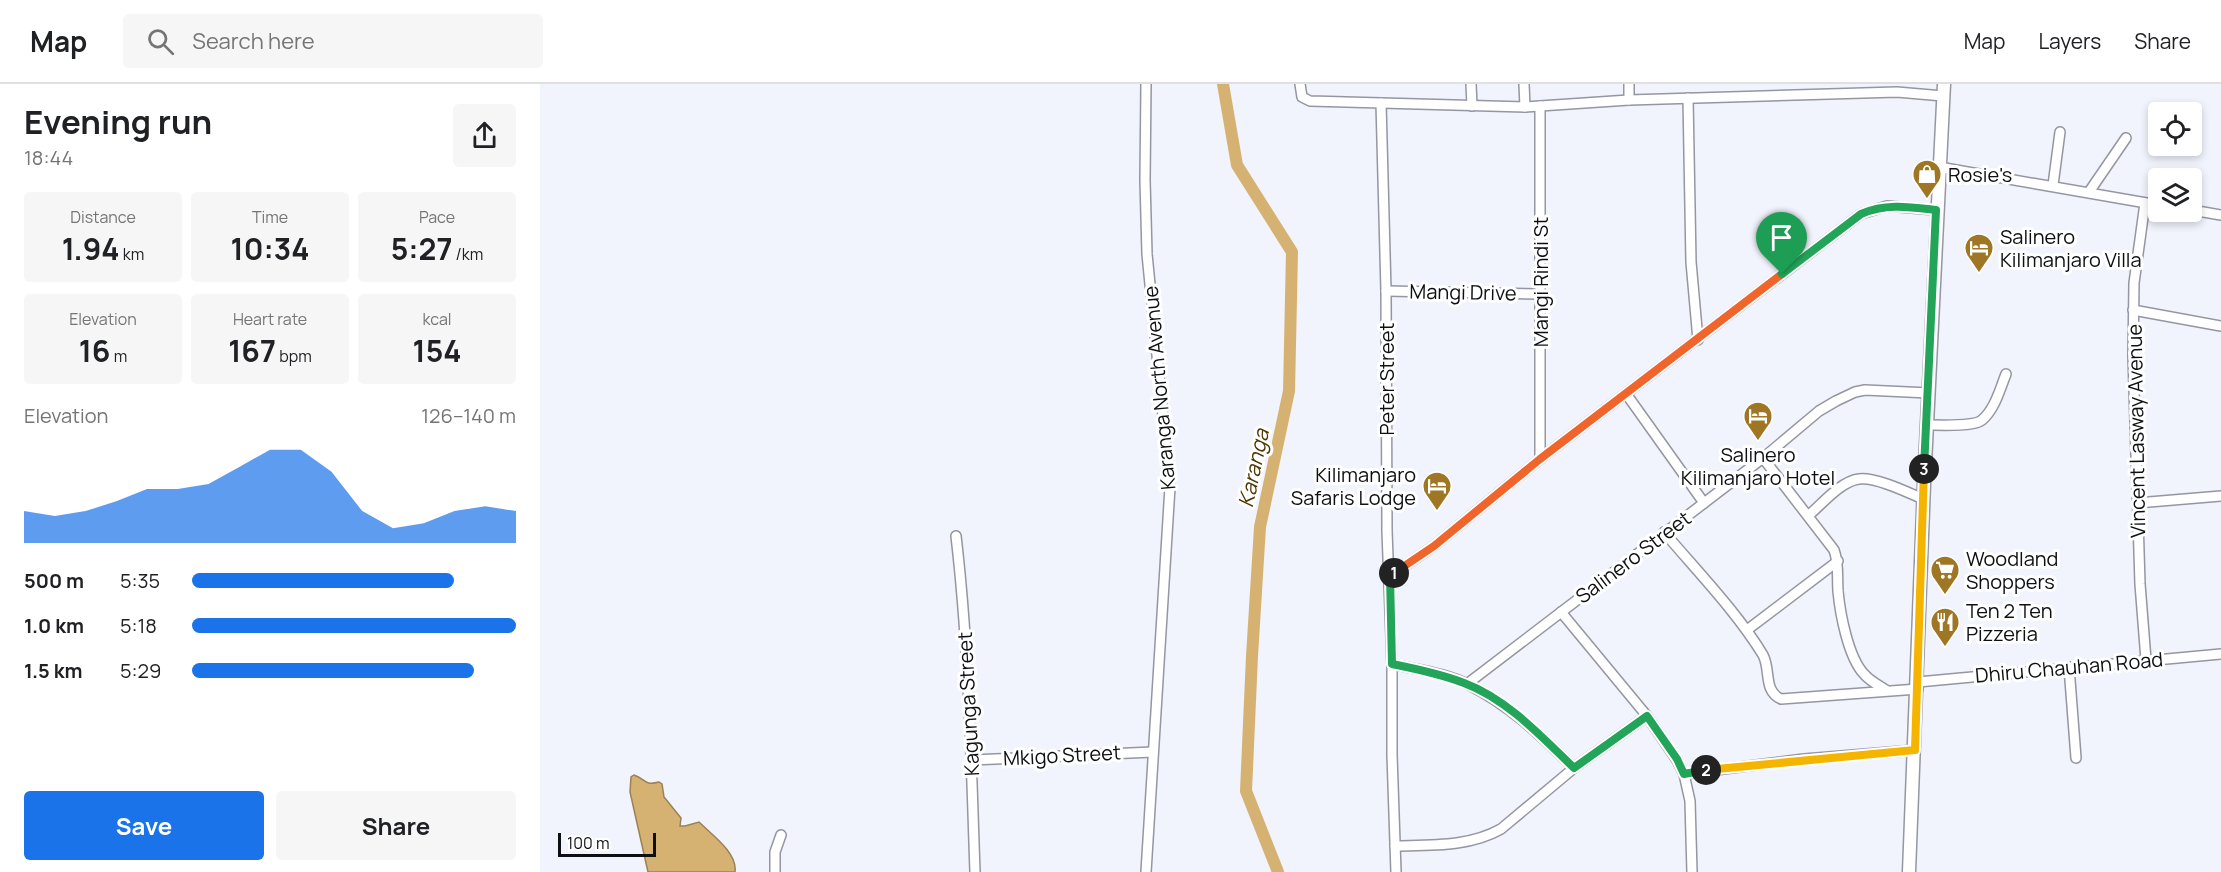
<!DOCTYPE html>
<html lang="en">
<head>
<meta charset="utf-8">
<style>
	:root { --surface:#fff; --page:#f6f6f6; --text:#202124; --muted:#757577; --line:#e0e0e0; --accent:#1a73e8 }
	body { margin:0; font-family:Manrope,sans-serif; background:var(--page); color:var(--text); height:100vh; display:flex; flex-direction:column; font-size:22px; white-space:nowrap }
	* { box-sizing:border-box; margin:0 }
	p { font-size:20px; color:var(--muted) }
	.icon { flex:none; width:33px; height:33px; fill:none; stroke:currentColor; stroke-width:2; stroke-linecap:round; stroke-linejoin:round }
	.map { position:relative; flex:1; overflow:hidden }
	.side { display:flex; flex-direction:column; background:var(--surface); width:540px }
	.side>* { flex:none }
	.tools { position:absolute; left:1608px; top:18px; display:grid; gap:12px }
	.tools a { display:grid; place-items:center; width:54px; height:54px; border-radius:6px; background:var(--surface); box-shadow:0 3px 9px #0003; font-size:30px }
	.scale { position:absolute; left:18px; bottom:15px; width:98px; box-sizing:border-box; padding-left:6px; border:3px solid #0e0f13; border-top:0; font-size:16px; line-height:21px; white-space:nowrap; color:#0e0f13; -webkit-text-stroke:4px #fff; paint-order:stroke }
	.pin { position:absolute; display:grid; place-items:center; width:51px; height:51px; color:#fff; margin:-62px -26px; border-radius:50% 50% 50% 0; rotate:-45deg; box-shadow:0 0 6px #0007 }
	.pin .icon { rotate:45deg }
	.km { position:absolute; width:30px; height:30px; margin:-15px; border-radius:50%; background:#222; color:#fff; font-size:16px; line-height:30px; text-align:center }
	.round { display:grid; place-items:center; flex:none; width:63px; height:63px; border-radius:6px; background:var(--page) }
	.overview { display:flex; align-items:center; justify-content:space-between; height:102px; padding:0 24px }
	h1 { font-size:33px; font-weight:700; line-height:45px }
	.stats { display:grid; grid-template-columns:repeat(3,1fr); gap:9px; height:102px; padding:6px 24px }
	.stats div { display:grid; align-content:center; border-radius:6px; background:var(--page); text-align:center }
	.stats b { font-size:30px; font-weight:700 }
	.stats small { font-size:16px; font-weight:400 }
	.stats p { font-size:16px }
	.chart { height:168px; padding:12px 24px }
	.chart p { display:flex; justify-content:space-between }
	.chart svg { width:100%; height:108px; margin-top:6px; fill:var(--accent); opacity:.7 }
	.cta { display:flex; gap:12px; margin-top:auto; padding:12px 24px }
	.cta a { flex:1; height:69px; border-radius:6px; background:var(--accent); color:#fff; font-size:24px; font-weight:700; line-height:69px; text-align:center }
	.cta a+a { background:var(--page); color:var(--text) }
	ul { padding:0 24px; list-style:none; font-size:20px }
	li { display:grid; grid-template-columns:96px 72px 1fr; align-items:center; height:45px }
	li i { height:15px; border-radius:8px; background:var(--accent) }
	header { display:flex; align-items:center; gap:36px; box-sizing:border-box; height:84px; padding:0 30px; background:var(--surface); border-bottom:2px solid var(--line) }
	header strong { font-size:28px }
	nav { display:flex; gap:33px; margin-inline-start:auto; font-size:21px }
	.search { width:420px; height:54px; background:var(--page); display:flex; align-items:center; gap:15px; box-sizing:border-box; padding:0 21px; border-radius:6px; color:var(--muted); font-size:22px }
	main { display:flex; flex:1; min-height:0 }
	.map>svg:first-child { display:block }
	.water { fill:#d6b272; stroke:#9a8156; stroke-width:1.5 }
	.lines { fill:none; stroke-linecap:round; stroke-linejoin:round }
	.river { stroke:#d6b272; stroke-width:12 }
	.minor-casing { stroke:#9496a2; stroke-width:12 }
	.major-casing { stroke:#9496a2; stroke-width:15 }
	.minor { stroke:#fff; stroke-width:9 }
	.major { stroke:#fff; stroke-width:12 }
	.split-1-casing { stroke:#fff; stroke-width:12 }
	.split-2-casing { stroke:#fff; stroke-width:12 }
	.split-3-casing { stroke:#fff; stroke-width:12 }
	.split-4-casing { stroke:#fff; stroke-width:12 }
	.split-1 { stroke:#f0652b; stroke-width:8 }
	.split-2 { stroke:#22a559; stroke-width:8 }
	.split-3 { stroke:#f5b400; stroke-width:8 }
	.split-4 { stroke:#22a559; stroke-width:8 }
	.labels { text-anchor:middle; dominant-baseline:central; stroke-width:6; stroke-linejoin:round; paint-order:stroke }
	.poi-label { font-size:20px; fill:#0e0f13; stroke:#fff; text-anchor:start }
	.street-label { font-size:20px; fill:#0e0f13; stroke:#fff }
	.water-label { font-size:21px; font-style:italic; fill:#4e3600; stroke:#fff }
</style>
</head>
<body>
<header>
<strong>Map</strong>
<div class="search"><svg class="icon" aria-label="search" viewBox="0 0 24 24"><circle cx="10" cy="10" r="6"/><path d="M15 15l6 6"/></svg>Search here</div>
<nav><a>Map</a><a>Layers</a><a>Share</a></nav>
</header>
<main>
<section class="side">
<div class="overview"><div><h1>Evening run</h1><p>18:44</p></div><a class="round"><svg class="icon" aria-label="share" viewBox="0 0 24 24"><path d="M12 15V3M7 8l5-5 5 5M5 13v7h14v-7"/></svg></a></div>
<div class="stats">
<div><p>Distance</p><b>1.94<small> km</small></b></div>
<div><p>Time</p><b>10:34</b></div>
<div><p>Pace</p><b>5:27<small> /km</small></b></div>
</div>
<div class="stats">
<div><p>Elevation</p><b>16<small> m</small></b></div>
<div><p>Heart rate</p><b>167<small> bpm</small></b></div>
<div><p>kcal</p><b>154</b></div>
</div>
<div class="chart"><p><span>Elevation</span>126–140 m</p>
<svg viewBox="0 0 160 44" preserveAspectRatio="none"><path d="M0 44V31L10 33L20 31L30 27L40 22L50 22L60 20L70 13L80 6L90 6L100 15L110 31L120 38L130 36L140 31L150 29L160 31V44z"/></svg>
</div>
<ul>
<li><b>500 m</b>5:35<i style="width:81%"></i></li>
<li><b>1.0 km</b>5:18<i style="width:100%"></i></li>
<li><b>1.5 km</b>5:29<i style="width:87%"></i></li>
</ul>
<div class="cta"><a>Save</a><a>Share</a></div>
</section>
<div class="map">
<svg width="1681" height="788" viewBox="0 0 1681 788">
	<rect width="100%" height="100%" fill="#f1f3fd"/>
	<!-- water -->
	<path class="water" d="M94 691C106 695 104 702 119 698L122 700 124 713 141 734 140 742H145L159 738C171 750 198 769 195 788H108L90 708 91 693Z"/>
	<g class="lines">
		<!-- river -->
		<path class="river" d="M683 0 697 81 752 168 749 307 720 443 712 572 706 707 738 788"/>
		<!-- minor casing -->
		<g class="minor-casing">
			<g id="minor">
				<path d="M760 0 762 13 770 17 985 23 1089 16 1357 8 1403 12"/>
				<path d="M931 0 932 22"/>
				<path d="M984 0 985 23"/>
				<path d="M1089 0V16"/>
				<path d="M1148 14 1151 178 1158 256"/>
				<path d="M841 19 846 207 847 447 852 580V671L856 788"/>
				<path d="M1000 22V375"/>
				<path d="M1399 83 1618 121"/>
				<path d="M1513 101 1520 48"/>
				<path d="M1549 108 1586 54"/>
				<path d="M1605 119 1594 199 1593 272 1600 500 1606 576"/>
				<path d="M1652 126 1681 131"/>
				<path d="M846 207 1000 210"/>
				<path d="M1593 226 1681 242"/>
				<path d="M1087 311 1164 419"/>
				<path d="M1386 341C1398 341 1434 343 1442 336 1455 325 1460 305 1466 290"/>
				<path d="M1223 374 1294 466C1299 479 1297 492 1298 507 1300 529 1308 573 1324 590 1330 597 1338 601 1346 606"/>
				<path d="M1597 419 1681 412"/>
				<path d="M1269 431C1282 420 1301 397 1319 395 1336 393 1367 408 1383 415"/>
				<path d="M1124 448C1156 486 1197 528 1223 571 1231 586 1223 607 1241 615L1378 605"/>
				<path d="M416 452C429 563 431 676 435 788"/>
				<path d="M850 492 894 462 1000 375 1321 130 1347 122 1396 126"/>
				<path d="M1021 528 1107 632 1137 676 1144 690 1150 717 1152 788"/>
				<path d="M1207 546 1298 477"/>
				<path d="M852 580C877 586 906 589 929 601 970 621 1002 653 1034 684"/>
				<path d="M1529 583 1536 674"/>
				<path d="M1378 598 1681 570"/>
				<path d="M927 600 1223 374 1279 327 1296 317 1315 308 1325 306 1389 309"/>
				<path d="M432 676 613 668"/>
				<path d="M1144 690 1264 675 1375 666"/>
				<path d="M855 762C892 761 929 763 961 745L1034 684 1107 632"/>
				<path d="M235 788V768L241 751"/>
				<path d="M606 788 630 403 607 170 605 96 606 0"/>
			</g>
		</g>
		<!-- major casing -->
		<g class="major-casing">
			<path id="major" d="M1369 788 1384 400 1404 0"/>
		</g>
		<!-- minor -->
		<use href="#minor" class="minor"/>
		<!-- major -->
		<use href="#major" class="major"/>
	</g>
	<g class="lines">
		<!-- split-1 casing -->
		<g class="split-1-casing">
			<path id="split-1" d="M854 489 894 462 1000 375 1242 190"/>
		</g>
		<!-- split-2 casing -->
		<g class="split-2-casing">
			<path id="split-2" d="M854 489 850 492 852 580C877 585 901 590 924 599 967 615 1002 653 1034 684L1107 632 1137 675 1144 690 1166 686"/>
		</g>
		<!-- split-3 casing -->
		<g class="split-3-casing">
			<path id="split-3" d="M1166 686 1375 666 1384 385"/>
		</g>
		<!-- split-4 casing -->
		<g class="split-4-casing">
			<path id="split-4" d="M1242 190 1321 130C1346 119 1370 123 1396 126L1384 385"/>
		</g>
		<!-- split-1 -->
		<use href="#split-1" class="split-1"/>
		<!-- split-2 -->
		<use href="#split-2" class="split-2"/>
		<!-- split-3 -->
		<use href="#split-3" class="split-3"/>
		<!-- split-4 -->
		<use href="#split-4" class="split-4"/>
	</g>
	<!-- icons -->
	<defs>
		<g id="shop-pin" transform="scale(1.5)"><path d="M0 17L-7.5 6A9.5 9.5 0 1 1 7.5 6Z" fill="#9e7624" stroke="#fff"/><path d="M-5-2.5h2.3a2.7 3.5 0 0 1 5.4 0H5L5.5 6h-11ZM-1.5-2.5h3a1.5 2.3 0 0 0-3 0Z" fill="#fff"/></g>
		<g id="hotel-pin" transform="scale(1.5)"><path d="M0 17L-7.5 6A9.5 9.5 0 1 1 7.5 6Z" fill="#9e7624" stroke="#fff"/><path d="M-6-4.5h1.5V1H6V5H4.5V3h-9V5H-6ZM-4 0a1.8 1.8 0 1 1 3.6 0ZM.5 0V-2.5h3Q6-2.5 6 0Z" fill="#fff"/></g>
		<g id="supermarket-pin" transform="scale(1.5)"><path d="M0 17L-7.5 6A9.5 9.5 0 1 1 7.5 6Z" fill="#9e7624" stroke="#fff"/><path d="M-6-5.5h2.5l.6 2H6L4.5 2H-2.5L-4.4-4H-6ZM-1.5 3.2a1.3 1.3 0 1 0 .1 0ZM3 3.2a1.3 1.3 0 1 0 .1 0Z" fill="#fff"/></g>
		<g id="restaurant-pin" transform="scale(1.5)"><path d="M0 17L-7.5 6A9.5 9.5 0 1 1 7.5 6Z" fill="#9e7624" stroke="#fff"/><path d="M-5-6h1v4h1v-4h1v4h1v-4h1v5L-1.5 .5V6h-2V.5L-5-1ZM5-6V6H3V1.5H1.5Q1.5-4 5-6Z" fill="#fff"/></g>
	</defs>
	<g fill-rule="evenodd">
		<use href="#shop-pin" x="1387" y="90"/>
		<use href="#hotel-pin" x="1439" y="164"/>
		<use href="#hotel-pin" x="1218" y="332"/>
		<use href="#hotel-pin" x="897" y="402"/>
		<use href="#supermarket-pin" x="1405" y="486"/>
		<use href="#restaurant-pin" x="1405" y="538"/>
	</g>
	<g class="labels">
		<!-- poi labels -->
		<g class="poi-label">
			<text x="1408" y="90">Rosie's</text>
			<text x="1460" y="152">Salinero<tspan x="1460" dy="23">Kilimanjaro Villa</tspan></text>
			<text x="1218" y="370" text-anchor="middle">Salinero<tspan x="1218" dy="23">Kilimanjaro Hotel</tspan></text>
			<text x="876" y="390" text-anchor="end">Kilimanjaro<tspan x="876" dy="23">Safaris Lodge</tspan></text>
			<text x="1426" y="474">Woodland<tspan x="1426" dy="23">Shoppers</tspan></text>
			<text x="1426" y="526">Ten 2 Ten<tspan x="1426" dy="23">Pizzeria</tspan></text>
		</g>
		<!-- street labels -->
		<g class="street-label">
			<text transform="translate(1000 198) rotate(-90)">Mangi Rindi St</text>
			<text transform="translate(923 208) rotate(1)">Mangi Drive</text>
			<text transform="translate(846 295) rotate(-90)">Peter Street</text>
			<text transform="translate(619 304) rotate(-95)">Karanga North Avenue</text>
			<text transform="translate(1596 347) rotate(-91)">Vincent Lasway Avenue</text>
			<text transform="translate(1093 473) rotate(-37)">Salinero Street</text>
			<text transform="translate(1529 583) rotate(-5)">Dhiru Chauhan Road</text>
			<text transform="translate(428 620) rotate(-93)">Kagunga Street</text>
			<text transform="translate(522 671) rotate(-3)">Mkigo Street</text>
		</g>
		<!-- water labels -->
		<g class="water-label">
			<text transform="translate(713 384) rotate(-78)">Karanga</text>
		</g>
	</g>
</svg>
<div class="tools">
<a><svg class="icon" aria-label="locate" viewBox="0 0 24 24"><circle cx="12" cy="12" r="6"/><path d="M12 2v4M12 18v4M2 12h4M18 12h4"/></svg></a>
<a><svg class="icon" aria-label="layers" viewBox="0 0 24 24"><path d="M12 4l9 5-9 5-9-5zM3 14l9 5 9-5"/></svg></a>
</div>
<div class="scale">100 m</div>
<div class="pin" style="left:1242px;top:190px;background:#1e9e55"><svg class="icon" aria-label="arrive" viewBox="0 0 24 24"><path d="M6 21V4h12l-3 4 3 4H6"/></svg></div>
<b class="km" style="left:854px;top:489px">1</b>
<b class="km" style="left:1166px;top:686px">2</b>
<b class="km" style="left:1384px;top:385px">3</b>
</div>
</main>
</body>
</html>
